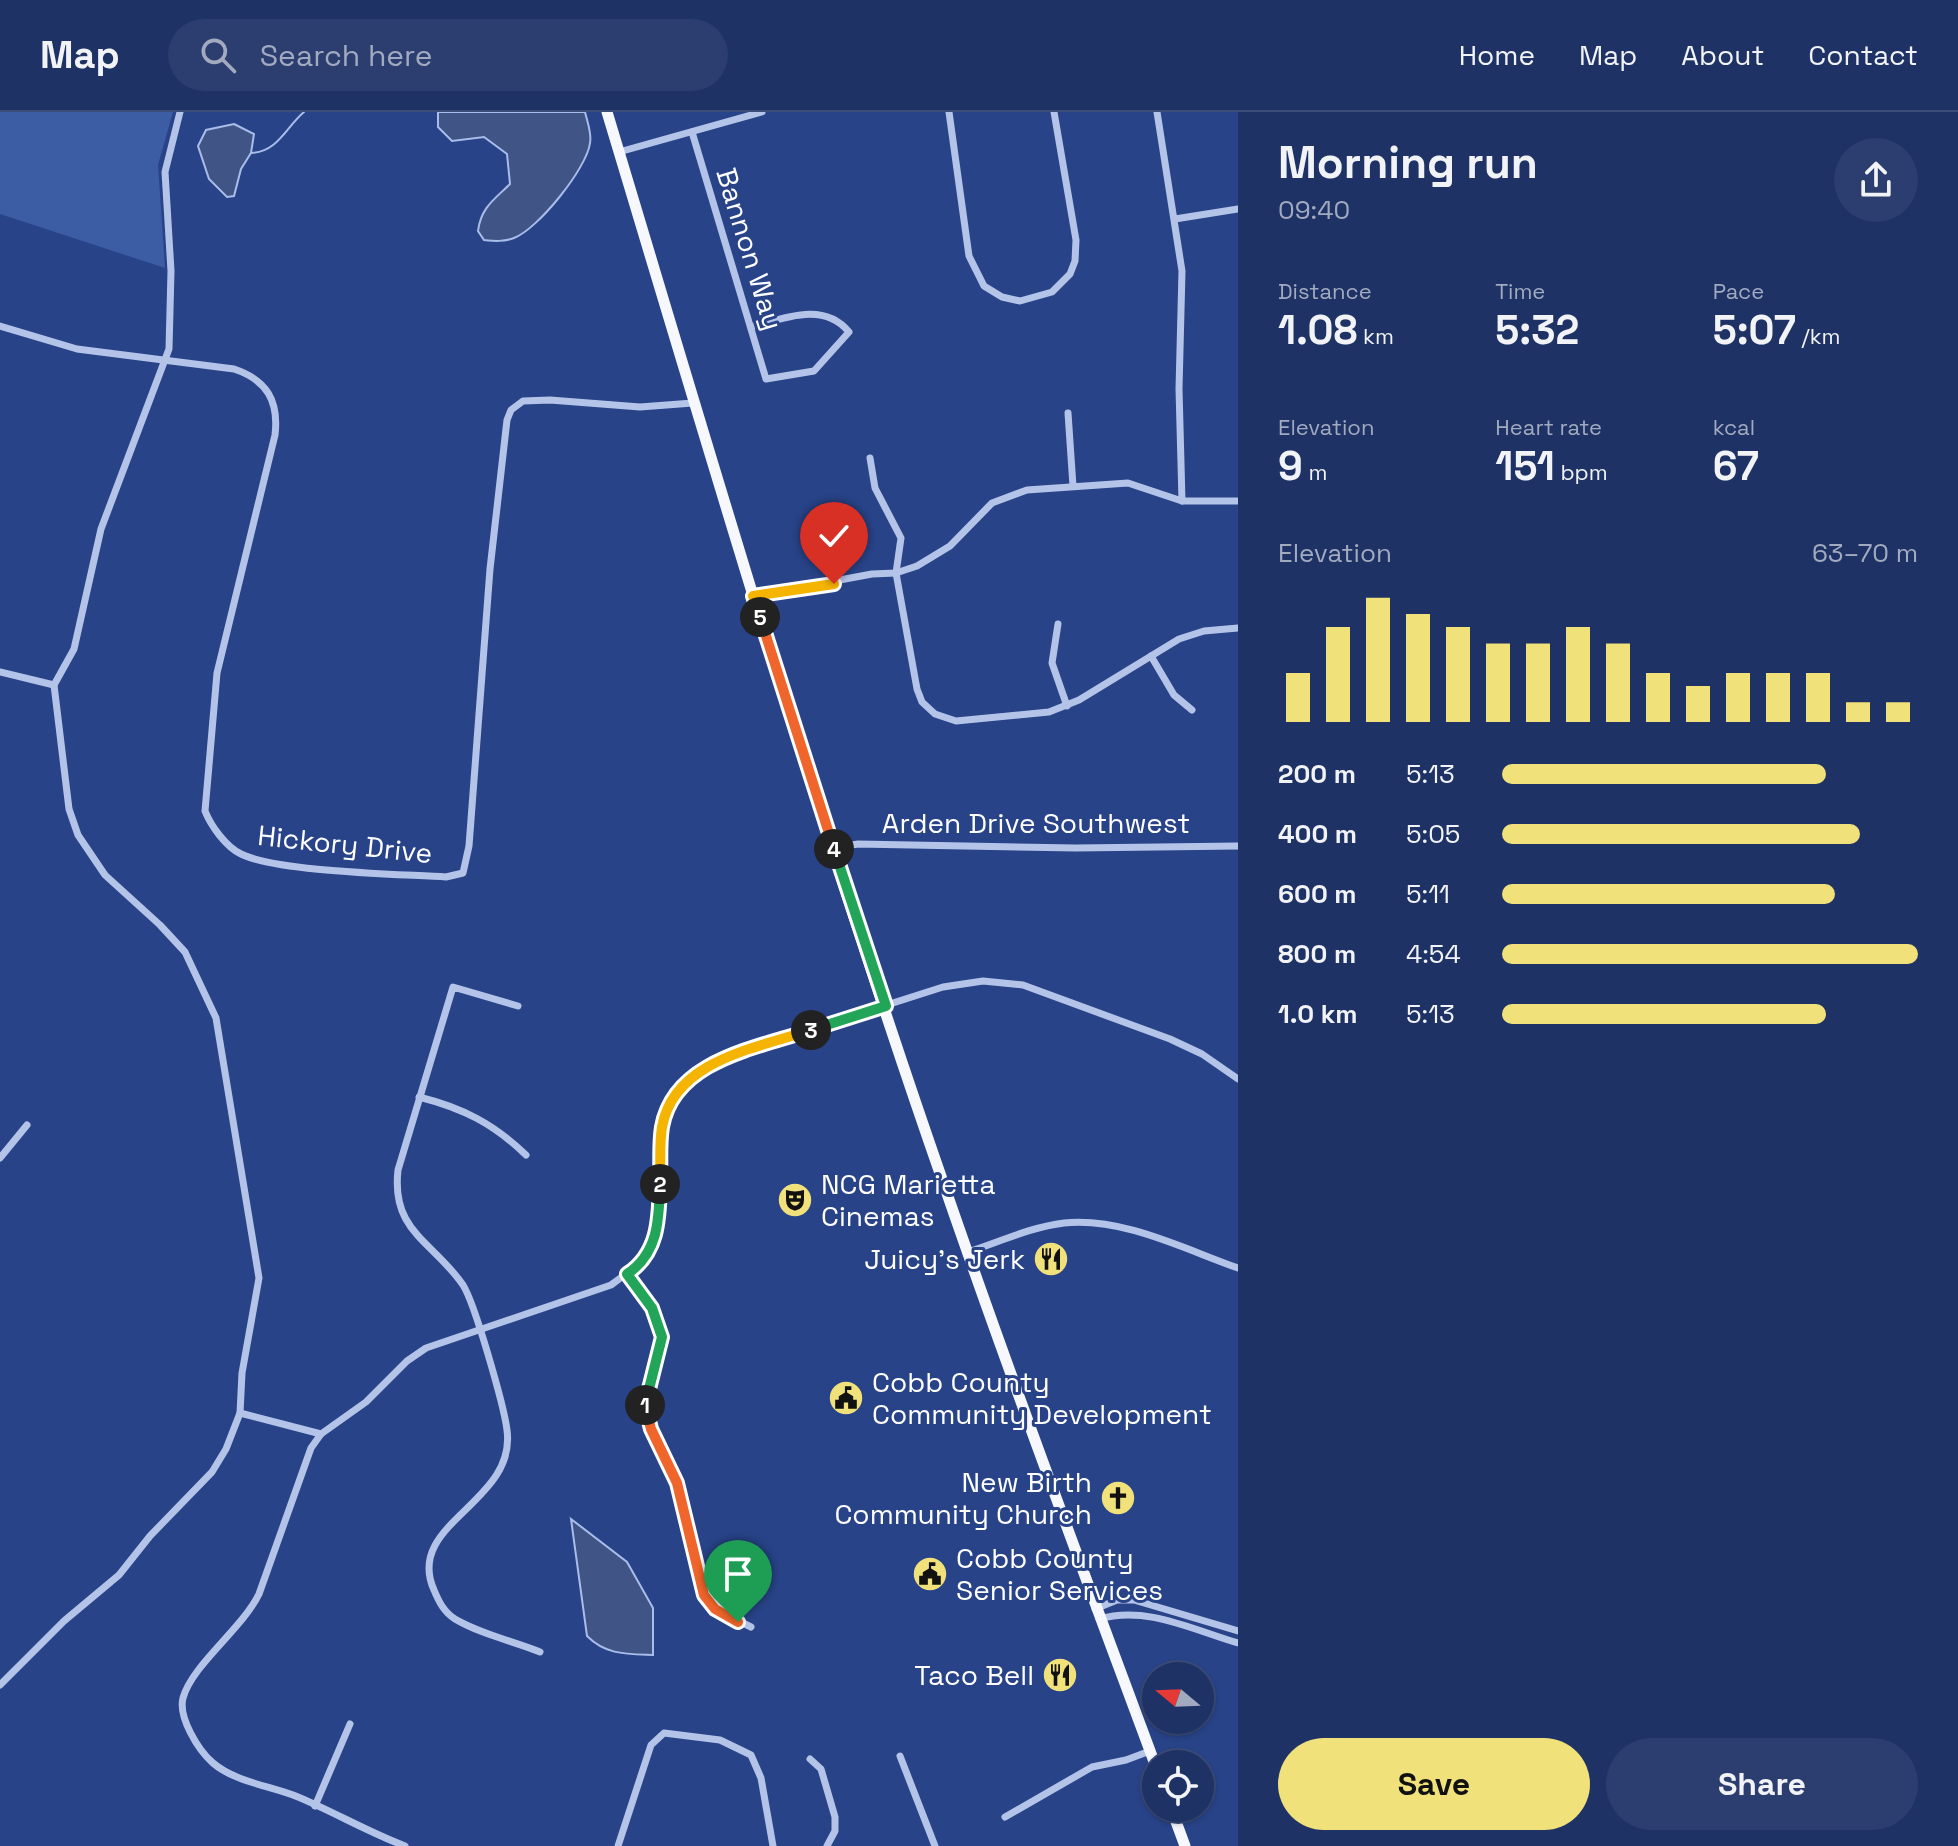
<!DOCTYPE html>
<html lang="en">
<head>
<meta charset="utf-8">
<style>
	:root { --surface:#1e3266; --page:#2b3e6f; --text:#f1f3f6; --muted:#a1aabf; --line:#3c4d7a; --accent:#f1e17a }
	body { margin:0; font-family:"Space Grotesk",sans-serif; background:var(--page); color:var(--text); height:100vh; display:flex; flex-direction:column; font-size:30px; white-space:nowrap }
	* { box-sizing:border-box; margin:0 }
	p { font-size:26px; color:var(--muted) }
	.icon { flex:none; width:44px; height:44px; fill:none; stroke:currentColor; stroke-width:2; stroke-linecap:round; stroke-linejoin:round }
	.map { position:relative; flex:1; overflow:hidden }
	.side { display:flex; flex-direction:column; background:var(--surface); width:720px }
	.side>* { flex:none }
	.needle { width:52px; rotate:289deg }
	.controls { position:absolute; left:1142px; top:1550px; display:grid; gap:16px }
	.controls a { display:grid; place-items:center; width:72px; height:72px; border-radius:50%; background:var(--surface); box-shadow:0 2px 6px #0004,0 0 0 2px var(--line); font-size:40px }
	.pin { position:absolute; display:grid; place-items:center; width:68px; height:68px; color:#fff; margin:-82px -34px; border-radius:50% 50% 50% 0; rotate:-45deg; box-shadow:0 0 8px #0007 }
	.pin .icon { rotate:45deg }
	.km { position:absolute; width:40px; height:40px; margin:-20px; border-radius:50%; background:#222; color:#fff; font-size:22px; line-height:40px; text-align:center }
	.round { display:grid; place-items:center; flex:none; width:84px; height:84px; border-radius:42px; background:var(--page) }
	.headline { display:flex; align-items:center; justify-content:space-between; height:136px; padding:0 40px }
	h1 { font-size:44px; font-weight:600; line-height:60px }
	.metrics { display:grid; grid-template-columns:repeat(3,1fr); gap:12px; height:136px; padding:8px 40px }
	.metrics div { display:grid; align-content:center }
	.metrics b { font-size:40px; font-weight:600 }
	.metrics small { font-size:22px; font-weight:400 }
	.metrics p { font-size:22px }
	.chart { height:224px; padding:16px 40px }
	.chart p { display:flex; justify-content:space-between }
	.chart svg { width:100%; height:144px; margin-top:8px; stroke:var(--accent); stroke-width:6 }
	.action { display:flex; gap:16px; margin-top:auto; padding:16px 40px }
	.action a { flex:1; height:92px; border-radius:48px; background:var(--accent); color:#111; font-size:32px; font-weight:600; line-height:92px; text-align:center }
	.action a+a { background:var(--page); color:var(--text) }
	ul { padding:0 40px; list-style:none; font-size:26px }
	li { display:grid; grid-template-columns:128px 96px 1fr; align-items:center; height:60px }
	li i { height:20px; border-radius:10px; background:var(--accent) }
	header { display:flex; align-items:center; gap:48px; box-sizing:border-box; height:112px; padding:0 40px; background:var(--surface); border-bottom:2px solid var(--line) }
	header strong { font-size:38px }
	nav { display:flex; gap:44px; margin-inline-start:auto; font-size:28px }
	.search { width:560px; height:72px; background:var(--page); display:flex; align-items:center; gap:20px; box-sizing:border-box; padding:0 28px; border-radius:44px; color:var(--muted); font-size:30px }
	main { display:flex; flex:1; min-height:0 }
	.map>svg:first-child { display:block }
	.green { fill:#3c5ca4 }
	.water { fill:#405486; stroke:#a8bde9; stroke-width:2 }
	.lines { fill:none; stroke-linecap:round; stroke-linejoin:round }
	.stream { stroke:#a8bde9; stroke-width:2 }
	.street { stroke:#b4c4e9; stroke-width:7 }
	.primary { stroke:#f6f8fe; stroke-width:11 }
	.split-1-casing { stroke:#fff; stroke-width:16 }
	.split-2-casing { stroke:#fff; stroke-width:16 }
	.split-3-casing { stroke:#fff; stroke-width:16 }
	.split-4-casing { stroke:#fff; stroke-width:16 }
	.split-5-casing { stroke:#fff; stroke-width:16 }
	.split-6-casing { stroke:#fff; stroke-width:16 }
	.split-1 { stroke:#f0652b; stroke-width:10 }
	.split-2 { stroke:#22a559; stroke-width:10 }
	.split-3 { stroke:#f5b400; stroke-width:10 }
	.split-4 { stroke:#22a559; stroke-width:10 }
	.split-5 { stroke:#f0652b; stroke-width:10 }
	.split-6 { stroke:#f5b400; stroke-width:10 }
	.labels { text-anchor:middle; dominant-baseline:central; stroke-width:6; stroke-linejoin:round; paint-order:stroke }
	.street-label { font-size:28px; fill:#fff; stroke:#284388 }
	.poi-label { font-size:28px; fill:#fff; stroke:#284388; text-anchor:start }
</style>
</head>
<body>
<header>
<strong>Map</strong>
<div class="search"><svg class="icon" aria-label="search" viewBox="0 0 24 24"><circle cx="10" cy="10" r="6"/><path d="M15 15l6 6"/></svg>Search here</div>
<nav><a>Home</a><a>Map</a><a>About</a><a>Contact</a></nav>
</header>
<main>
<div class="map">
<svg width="1238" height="1734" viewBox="0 0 1238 1734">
	<rect width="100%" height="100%" fill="#284388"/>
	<!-- green -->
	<path class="green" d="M0 0H173L158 53 165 156 0 102Z"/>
	<!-- water -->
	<g class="water">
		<path d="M438 0H585C587 9 592 21 590 31 587 56 538 117 514 126 504 130 494 129 484 128L478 119C481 95 495 87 510 72L507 42 484 25 452 29 438 15Z"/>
		<path d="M234 12 254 22 251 41 241 57 234 84 227 85 209 67 198 34 206 18Z"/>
		<path d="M571 1407 627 1450 653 1496V1543C626 1542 606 1543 587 1524Z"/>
	</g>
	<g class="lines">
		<!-- stream -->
		<path class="stream" d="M251 41C278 40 286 15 304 0"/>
		<!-- street -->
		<g class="street">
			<path d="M949 0 969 144 984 174 1002 185 1020 189 1052 180 1070 162 1075 149 1076 128 1054 0"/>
			<path d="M1157 0 1182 159 1179 277 1182 389"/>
			<path d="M692 20 766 267 814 259 849 220C824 189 784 206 751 215"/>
			<path d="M619 40 762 0"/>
			<path d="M1175 107 1238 97"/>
			<path d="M0 214 77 237 234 257C267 268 279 289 275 323L217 561 205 699C211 714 226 735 241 742 278 760 400 762 446 765L463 761 469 734 490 457 507 308 511 298 523 289 550 288 640 295 693 291"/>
			<path d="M1068 301 1073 374"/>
			<path d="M870 346 875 376 901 426 896 461 917 577 922 590 935 602 956 609 1049 600 1079 588 1179 527 1204 519 1238 516"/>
			<path d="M753 484 872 462 896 461 917 454 950 434 992 391 1027 378 1128 371 1182 389H1238"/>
			<path d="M1058 512 1052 551 1067 594"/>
			<path d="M1151 544 1174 583 1192 598"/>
			<path d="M0 560 54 573"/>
			<path d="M833 736 858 732 1076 736 1238 734"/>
			<path d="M518 894 453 875 398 1058C391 1120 433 1129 463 1173 475 1192 504 1294 507 1318 517 1391 404 1411 434 1478 439 1490 444 1500 455 1507 480 1522 513 1529 540 1540"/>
			<path d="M419 985C463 996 494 1012 526 1043"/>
			<path d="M0 1046 27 1013"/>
			<path d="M968 1140C999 1130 1031 1115 1064 1111 1123 1105 1184 1137 1238 1156"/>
			<path d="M627 1162 652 1196 662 1225 646 1279 645 1296 677 1371 704 1483 715 1497 751 1515"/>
			<path d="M240 1301 321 1322 366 1290 407 1249 426 1236 611 1173C674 1130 660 1084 662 1016L679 978 696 961 730 943 943 875 983 869 1023 873 1170 927 1202 942 1238 967"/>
			<path d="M321 1322 311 1336 259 1482C242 1517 192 1553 183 1586 178 1605 198 1638 213 1651 235 1670 271 1674 298 1685 334 1700 368 1720 405 1734"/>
			<path d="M1095 1497 1117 1488H1134L1238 1519"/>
			<path d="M1099 1507C1146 1493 1193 1518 1238 1531"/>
			<path d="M0 1573 64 1509 119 1463 150 1424 212 1360 226 1337 240 1301 242 1261 259 1166 216 906 185 840 160 813 105 763 78 723 69 697 54 573 74 537 101 417 169 237 171 159 165 60 180 0"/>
			<path d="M900 1644 935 1734"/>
			<path d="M810 1647 821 1657 835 1705V1719L827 1734"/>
			<path d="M315 1694 350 1612"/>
			<path d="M1005 1705 1092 1655 1126 1648 1150 1639"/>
			<path d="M618 1734 651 1633 664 1621 720 1628 751 1643 761 1666 773 1734"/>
		</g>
		<!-- primary -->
		<g class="primary">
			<path d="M607 0C715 358 820 717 943 1070 1011 1267 1084 1461 1156 1655"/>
			<path d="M1171 1696 1185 1734"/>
		</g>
	</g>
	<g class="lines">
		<!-- split-1 casing -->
		<g class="split-1-casing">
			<path id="split-1" d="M645 1293 651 1317 677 1371 704 1483 715 1497 738 1510"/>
		</g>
		<!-- split-2 casing -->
		<g class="split-2-casing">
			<path id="split-2" d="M645 1293 662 1225 652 1196 627 1162C659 1141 659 1106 660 1072"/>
		</g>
		<!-- split-3 casing -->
		<g class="split-3-casing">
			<path id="split-3" d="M660 1072C661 1053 659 1033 662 1015 674 948 757 936 811 918"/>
		</g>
		<!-- split-4 casing -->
		<g class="split-4-casing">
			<path id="split-4" d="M811 918 886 894 834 737"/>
		</g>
		<!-- split-5 casing -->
		<g class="split-5-casing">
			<path id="split-5" d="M760 505 834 737"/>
		</g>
		<!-- split-6 casing -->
		<g class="split-6-casing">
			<path id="split-6" d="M760 505 753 484 834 472"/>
		</g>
		<!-- split-1 -->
		<use href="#split-1" class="split-1"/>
		<!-- split-2 -->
		<use href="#split-2" class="split-2"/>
		<!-- split-3 -->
		<use href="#split-3" class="split-3"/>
		<!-- split-4 -->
		<use href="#split-4" class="split-4"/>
		<!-- split-5 -->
		<use href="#split-5" class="split-5"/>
		<!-- split-6 -->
		<use href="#split-6" class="split-6"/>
	</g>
	<!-- icons -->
	<defs>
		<g id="theatre-disc" transform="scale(1.8)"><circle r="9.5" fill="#f1e17a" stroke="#284388"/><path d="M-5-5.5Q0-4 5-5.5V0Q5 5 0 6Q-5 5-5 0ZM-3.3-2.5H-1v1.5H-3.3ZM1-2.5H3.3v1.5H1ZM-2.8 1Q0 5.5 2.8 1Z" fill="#111"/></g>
		<g id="restaurant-disc" transform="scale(1.8)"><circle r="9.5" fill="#f1e17a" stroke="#284388"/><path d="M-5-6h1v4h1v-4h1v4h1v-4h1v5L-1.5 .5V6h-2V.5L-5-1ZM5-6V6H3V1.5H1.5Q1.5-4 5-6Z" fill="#111"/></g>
		<g id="civic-disc" transform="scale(1.8)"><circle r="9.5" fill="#f1e17a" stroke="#284388"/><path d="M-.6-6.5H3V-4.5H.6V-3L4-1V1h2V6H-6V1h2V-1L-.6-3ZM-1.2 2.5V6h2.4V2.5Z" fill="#111"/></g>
		<g id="church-disc" transform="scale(1.8)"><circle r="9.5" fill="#f1e17a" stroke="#284388"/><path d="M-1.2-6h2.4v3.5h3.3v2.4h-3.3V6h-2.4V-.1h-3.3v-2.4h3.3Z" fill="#111"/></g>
	</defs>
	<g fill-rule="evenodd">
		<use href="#theatre-disc" x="795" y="1088"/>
		<use href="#restaurant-disc" x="1051" y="1147"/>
		<use href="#civic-disc" x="846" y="1286"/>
		<use href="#church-disc" x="1118" y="1386"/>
		<use href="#civic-disc" x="930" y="1462"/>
		<use href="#restaurant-disc" x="1060" y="1563"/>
	</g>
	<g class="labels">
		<!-- street labels -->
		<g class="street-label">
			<text transform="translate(750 137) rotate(73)">Bannon Way</text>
			<text x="1036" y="711">Arden Drive Southwest</text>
			<text transform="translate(345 732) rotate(6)">Hickory Drive</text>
		</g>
		<!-- poi labels -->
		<g class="poi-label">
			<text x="821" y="1072">NCG Marietta<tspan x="821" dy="32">Cinemas</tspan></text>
			<text x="1025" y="1147" text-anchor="end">Juicy's Jerk</text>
			<text x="872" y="1270">Cobb County<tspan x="872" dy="32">Community Development</tspan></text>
			<text x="1092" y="1370" text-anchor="end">New Birth<tspan x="1092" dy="32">Community Church</tspan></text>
			<text x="956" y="1446">Cobb County<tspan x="956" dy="32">Senior Services</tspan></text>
			<text x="1034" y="1563" text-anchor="end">Taco Bell</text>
		</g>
	</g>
</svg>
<div class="controls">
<a><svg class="needle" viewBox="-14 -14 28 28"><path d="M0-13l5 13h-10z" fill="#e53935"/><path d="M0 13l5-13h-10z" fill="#a1aabf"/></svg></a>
<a><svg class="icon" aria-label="locate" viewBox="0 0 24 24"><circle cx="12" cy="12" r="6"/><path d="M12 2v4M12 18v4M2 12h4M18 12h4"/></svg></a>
</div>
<div class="pin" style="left:738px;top:1510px;background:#1e9e55"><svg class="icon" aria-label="arrive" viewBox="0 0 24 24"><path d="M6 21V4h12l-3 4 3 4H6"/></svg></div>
<div class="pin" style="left:834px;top:472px;background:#d93025"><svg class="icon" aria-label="check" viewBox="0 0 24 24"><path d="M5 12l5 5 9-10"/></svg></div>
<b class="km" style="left:645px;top:1293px">1</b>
<b class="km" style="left:660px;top:1072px">2</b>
<b class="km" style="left:811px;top:918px">3</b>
<b class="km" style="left:834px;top:737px">4</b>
<b class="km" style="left:760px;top:505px">5</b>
</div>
<section class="side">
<div class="headline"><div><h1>Morning run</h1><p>09:40</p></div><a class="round"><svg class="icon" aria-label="share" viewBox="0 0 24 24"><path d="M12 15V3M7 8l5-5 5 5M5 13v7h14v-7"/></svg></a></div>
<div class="metrics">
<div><p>Distance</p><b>1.08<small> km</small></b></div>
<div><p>Time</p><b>5:32</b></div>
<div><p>Pace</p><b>5:07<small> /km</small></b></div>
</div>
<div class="metrics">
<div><p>Elevation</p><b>9<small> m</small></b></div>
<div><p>Heart rate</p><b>151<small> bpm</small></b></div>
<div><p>kcal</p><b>67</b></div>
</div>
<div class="chart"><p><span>Elevation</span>63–70 m</p>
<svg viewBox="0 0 160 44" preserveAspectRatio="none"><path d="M5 44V29M15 44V15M25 44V6M35 44V11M45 44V15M55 44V20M65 44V20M75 44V15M85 44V20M95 44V29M105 44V33M115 44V29M125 44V29M135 44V29M145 44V38M155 44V38"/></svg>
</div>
<ul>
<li><b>200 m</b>5:13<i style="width:78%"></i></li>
<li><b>400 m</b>5:05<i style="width:86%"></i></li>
<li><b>600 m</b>5:11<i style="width:80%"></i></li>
<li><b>800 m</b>4:54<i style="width:100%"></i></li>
<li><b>1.0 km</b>5:13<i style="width:78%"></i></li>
</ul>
<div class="action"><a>Save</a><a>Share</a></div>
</section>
</main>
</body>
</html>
